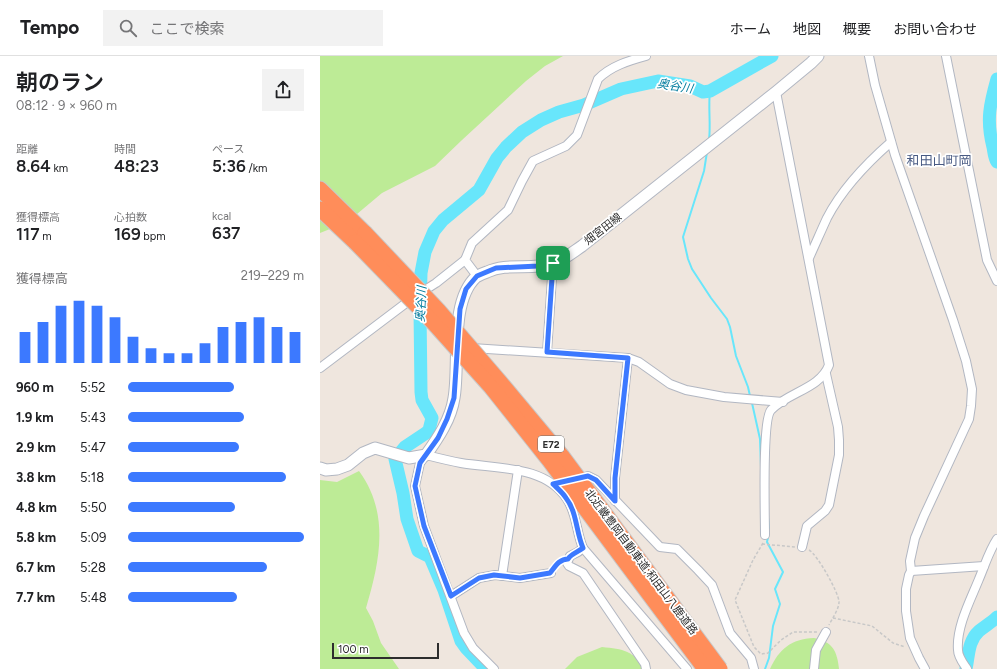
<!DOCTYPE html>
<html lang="ja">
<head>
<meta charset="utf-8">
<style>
	:root { --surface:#fff; --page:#f2f2f2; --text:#202124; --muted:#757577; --line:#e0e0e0; --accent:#3c79ff }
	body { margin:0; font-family:Figtree,"Noto Sans JP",sans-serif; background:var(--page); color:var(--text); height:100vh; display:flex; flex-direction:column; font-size:15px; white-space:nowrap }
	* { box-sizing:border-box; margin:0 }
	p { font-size:13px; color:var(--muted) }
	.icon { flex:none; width:22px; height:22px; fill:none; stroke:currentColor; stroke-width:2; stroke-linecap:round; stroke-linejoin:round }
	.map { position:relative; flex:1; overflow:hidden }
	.sheet { display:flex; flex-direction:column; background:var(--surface); width:320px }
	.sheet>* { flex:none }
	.scale { position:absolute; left:12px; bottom:10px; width:107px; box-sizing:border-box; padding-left:4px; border:2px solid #2d2d2d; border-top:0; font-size:11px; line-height:14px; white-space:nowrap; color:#2d2d2d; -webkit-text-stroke:3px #fff; paint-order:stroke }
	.pin { position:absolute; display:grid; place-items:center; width:34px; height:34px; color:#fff; margin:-17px; border-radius:8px; box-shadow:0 2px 6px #0006 }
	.round { display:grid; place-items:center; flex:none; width:42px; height:42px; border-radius:0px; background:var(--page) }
	.summary { display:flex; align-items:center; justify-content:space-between; height:68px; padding:0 16px }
	h1 { font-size:22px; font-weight:600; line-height:30px }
	.figures { display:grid; grid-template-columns:repeat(3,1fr); gap:6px; height:68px; padding:4px 16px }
	.figures div { display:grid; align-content:center }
	.figures b { font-size:17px; font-weight:600 }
	.figures small { font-size:11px; font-weight:400 }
	.figures p { font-size:11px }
	.chart { height:112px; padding:8px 16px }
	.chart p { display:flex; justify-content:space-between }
	.chart svg { width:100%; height:72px; margin-top:4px; stroke:var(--accent); stroke-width:6 }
	ul { padding:0 16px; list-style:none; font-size:13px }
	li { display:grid; grid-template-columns:64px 48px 1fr; align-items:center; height:30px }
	li i { height:10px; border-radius:5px; background:var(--accent) }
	header { display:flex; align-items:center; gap:24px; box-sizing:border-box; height:56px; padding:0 20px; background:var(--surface); border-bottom:1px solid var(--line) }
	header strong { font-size:19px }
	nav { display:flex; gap:22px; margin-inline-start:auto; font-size:14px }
	.search { width:280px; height:36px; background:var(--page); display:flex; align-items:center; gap:10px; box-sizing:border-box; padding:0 14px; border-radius:0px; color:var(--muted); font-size:15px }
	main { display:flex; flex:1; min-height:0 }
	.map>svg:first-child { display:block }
	.green { fill:#bdeb96 }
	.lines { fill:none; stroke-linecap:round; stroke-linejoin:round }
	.stream { stroke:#68e6fb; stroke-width:2 }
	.river { stroke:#68e6fb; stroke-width:13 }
	.minor-casing { stroke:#b2b7c2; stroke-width:10 }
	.secondary-casing { stroke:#b2b7c2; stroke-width:13 }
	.motorway-casing { stroke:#c8c8c8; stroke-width:17 }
	.path { stroke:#c8c8c8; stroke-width:1.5; stroke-dasharray:3 2; stroke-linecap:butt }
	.minor { stroke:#fff; stroke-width:8 }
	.secondary { stroke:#fff; stroke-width:11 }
	.motorway { stroke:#ff8d5a; stroke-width:15 }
	.motorway-bridge-casing { stroke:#c8c8c8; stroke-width:17; stroke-linecap:butt }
	.motorway-bridge { stroke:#ff8d5a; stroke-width:15 }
	.route-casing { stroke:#fff; stroke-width:8 }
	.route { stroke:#3c79ff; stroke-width:5 }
	.labels { text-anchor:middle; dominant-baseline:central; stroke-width:3.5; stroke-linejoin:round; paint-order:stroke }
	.shield { fill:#fff; stroke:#6c6c6c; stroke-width:1 }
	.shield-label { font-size:10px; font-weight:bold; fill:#2d2d2d }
	.street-label { font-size:11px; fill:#2d2d2d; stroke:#fff }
	.water-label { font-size:12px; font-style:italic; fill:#027c9e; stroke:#fff }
	.quarter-label { font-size:13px; fill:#485a83; stroke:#fff }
</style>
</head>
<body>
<header>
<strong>Tempo</strong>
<div class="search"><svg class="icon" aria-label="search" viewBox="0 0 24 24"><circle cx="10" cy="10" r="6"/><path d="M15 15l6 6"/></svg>ここで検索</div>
<nav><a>ホーム</a><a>地図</a><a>概要</a><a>お問い合わせ</a></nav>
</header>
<main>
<section class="sheet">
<div class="summary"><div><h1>朝のラン</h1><p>08:12 · 9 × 960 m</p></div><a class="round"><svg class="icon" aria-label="share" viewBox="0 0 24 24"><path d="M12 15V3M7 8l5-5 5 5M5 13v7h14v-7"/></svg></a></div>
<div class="figures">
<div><p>距離</p><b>8.64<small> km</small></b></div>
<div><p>時間</p><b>48:23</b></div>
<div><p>ペース</p><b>5:36<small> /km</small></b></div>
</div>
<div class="figures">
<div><p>獲得標高</p><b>117<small> m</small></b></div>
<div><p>心拍数</p><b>169<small> bpm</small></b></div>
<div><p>kcal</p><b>637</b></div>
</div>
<div class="chart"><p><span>獲得標高</span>219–229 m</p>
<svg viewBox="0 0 160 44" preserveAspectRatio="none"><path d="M5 44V25M15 44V19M25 44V9M35 44V6M45 44V9M55 44V16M65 44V28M75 44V35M85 44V38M95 44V38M105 44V32M115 44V22M125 44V19M135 44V16M145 44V22M155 44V25"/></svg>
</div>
<ul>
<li><b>960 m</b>5:52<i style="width:60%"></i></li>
<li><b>1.9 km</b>5:43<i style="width:66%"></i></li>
<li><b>2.9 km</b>5:47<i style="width:63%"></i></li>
<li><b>3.8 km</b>5:18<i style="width:90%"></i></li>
<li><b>4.8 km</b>5:50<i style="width:61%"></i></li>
<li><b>5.8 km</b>5:09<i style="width:100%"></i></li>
<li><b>6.7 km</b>5:28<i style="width:79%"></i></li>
<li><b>7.7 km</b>5:48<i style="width:62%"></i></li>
</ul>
</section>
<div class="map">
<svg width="677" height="613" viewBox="0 0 677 613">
	<rect width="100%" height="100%" fill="#efe6de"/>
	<!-- green -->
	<g class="green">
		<path d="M0 0H243L225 10 206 25 142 84 115 110 62 137 37 158 20 169 0 177Z"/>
		<path d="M39 415C70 457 60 505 46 552L53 565 61 587 79 613H0V424L17 426Z"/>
		<path d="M494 582C513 586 517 595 519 613H450C459 593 471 583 494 582Z"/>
		<path d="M282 591C303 593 314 595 325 613H245L257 601Z"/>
	</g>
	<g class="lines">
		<!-- stream -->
		<g class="stream">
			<path d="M389 84C391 68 388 51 390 35"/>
			<path d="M387 96 384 115 363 181 368 203 372 213 391 242 407 263 410 271 416 300 428 331 430 340"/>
			<path d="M432 347 440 383 441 411"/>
			<path d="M448 461 449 472"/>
			<path d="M445 613 449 602 453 570 460 548 455 533 463 516 447 486 448 481"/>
		</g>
		<!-- river -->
		<g class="river">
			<path d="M677 23C670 48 666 64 673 91 674 96 674 101 677 106"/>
			<path d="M166 613 146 592 141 585 124 534 110 501 98 495 87 463 83 437 75 403 85 391 106 377 109 374 112 362 102 344 101 336 100 254 101 217 105 196 114 175 123 164 159 134 177 102 186 91 202 76 221 64 239 56 264 49 301 33 338 25 370 30 383 36 390 35 452 0"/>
			<path d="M646 613C649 599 648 585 659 575 665 570 672 566 677 561"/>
		</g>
		<!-- minor casing -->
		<g class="minor-casing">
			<g id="minor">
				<path d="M549 0 555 29 575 99 633 264 646 305 652 333 651 350 649 363 604 460 595 482 590 505 591 515 589 519 586 533V555L590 582 599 602 605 613"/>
				<path d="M626 0 667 204 677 225"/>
				<path d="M489 202C495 189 501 175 507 162 522 133 547 107 571 86"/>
				<path d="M157 220 145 204 152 187 188 154 202 125 213 105 246 90 257 79 278 23C291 10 308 5 326 0"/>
				<path d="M152 292 308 302 319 306 350 328 366 334 404 341 463 346"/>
				<path d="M227 296 233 207"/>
				<path d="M0 312 94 241 116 227 145 204"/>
				<path d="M257 423 268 420 276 424 340 491 357 493 378 514 392 529 410 577 431 602 434 613"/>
				<path d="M295 445V422L308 302"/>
				<path d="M445 479C445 460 442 364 451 354 468 336 500 333 509 309L456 36"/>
				<path d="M482 491 487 470 505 455 509 449 519 399V384L518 371 506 318"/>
				<path d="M263 492 258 496 250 500 247 507 249 510 263 517 325 608 326 613"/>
				<path d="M591 515 664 510"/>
				<path d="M182 520 198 414"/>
				<path d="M131 540 159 522 175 519 200 522 231 517"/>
				<path d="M174 613 153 592 144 577 104 470 95 430 100 407 106 399C118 402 130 405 141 407 177 413 225 409 247 443 257 458 256 476 263 492L367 613"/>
				<path d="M494 613 496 594 506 576"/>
				<path d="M647 613C643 607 638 601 638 594 636 571 651 543 659 523 665 509 669 495 677 483"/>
			</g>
		</g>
		<!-- secondary casing -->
		<g class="secondary-casing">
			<path id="secondary" d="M0 412 6 414 17 413 28 409 43 397 55 392 89 402 106 399C118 382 131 363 134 342 140 308 129 246 156 221 159 219 164 217 167 216 188 206 212 215 233 207 244 204 253 196 262 190L456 36 491 7 498 0"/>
		</g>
		<!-- motorway casing -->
		<g class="motorway-casing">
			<g id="motorway">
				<path d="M0 133 45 177"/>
				<path d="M0 153 35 186"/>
			</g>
		</g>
		<!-- path -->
		<g class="path">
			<path d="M443 487 433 504 415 544 434 591 441 598 448 597 461 584 473 576H498"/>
			<path d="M442 488 476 491"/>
			<path d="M489 494C497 498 519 537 519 546 519 553 512 563 509 569"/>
			<path d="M513 562 552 570 573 587 585 591"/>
		</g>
		<!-- minor -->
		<use href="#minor" class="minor"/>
		<!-- secondary -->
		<use href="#secondary" class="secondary"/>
		<!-- motorway -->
		<use href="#motorway" class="motorway"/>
		<!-- motorway-bridge casing -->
		<g class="motorway-bridge-casing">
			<g id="motorway-bridge">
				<path d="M45 177 118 254 180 326 242 400 400 613"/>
				<path d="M35 186 110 263 171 331 229 404 385 613"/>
			</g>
		</g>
		<!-- motorway-bridge -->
		<use href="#motorway-bridge" class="motorway-bridge"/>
	</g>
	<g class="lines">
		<!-- route casing -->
		<g class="route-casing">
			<path id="route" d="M233 207 227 296 308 302 295 422V445L276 424 268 420 233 428C238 433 243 437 246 442 257 456 256 476 263 492 258 496 251 498 248 503 239 503 235 511 230 517L200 522 174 519 159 522 131 540 104 470 95 430 100 407 118 382 127 363 134 342 140 253 146 233 157 220 176 212 218 210Z"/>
		</g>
		<!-- route -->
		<use href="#route" class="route"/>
	</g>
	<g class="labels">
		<!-- shield labels -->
		<rect class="shield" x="218" y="380" width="26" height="16" rx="3"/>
		<g class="shield-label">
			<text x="231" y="388">E72</text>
		</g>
		<!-- street labels -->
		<g class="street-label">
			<text transform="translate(283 173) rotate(-38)">畑宮田線</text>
			<text transform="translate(321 506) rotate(53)">北近畿豊岡自動車道;和田山八鹿道路</text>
		</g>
		<!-- water labels -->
		<g class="water-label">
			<text transform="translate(355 30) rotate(9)">奥谷川</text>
			<text transform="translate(101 248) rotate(-87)">奥谷川</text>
		</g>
		<!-- quarter labels -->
		<g class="quarter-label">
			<text x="619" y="104">和田山町岡</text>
		</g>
	</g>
</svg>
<div class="scale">100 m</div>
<div class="pin" style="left:233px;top:207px;background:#1e9e55"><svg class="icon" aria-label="arrive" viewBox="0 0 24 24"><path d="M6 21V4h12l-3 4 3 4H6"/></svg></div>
</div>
</main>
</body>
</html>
